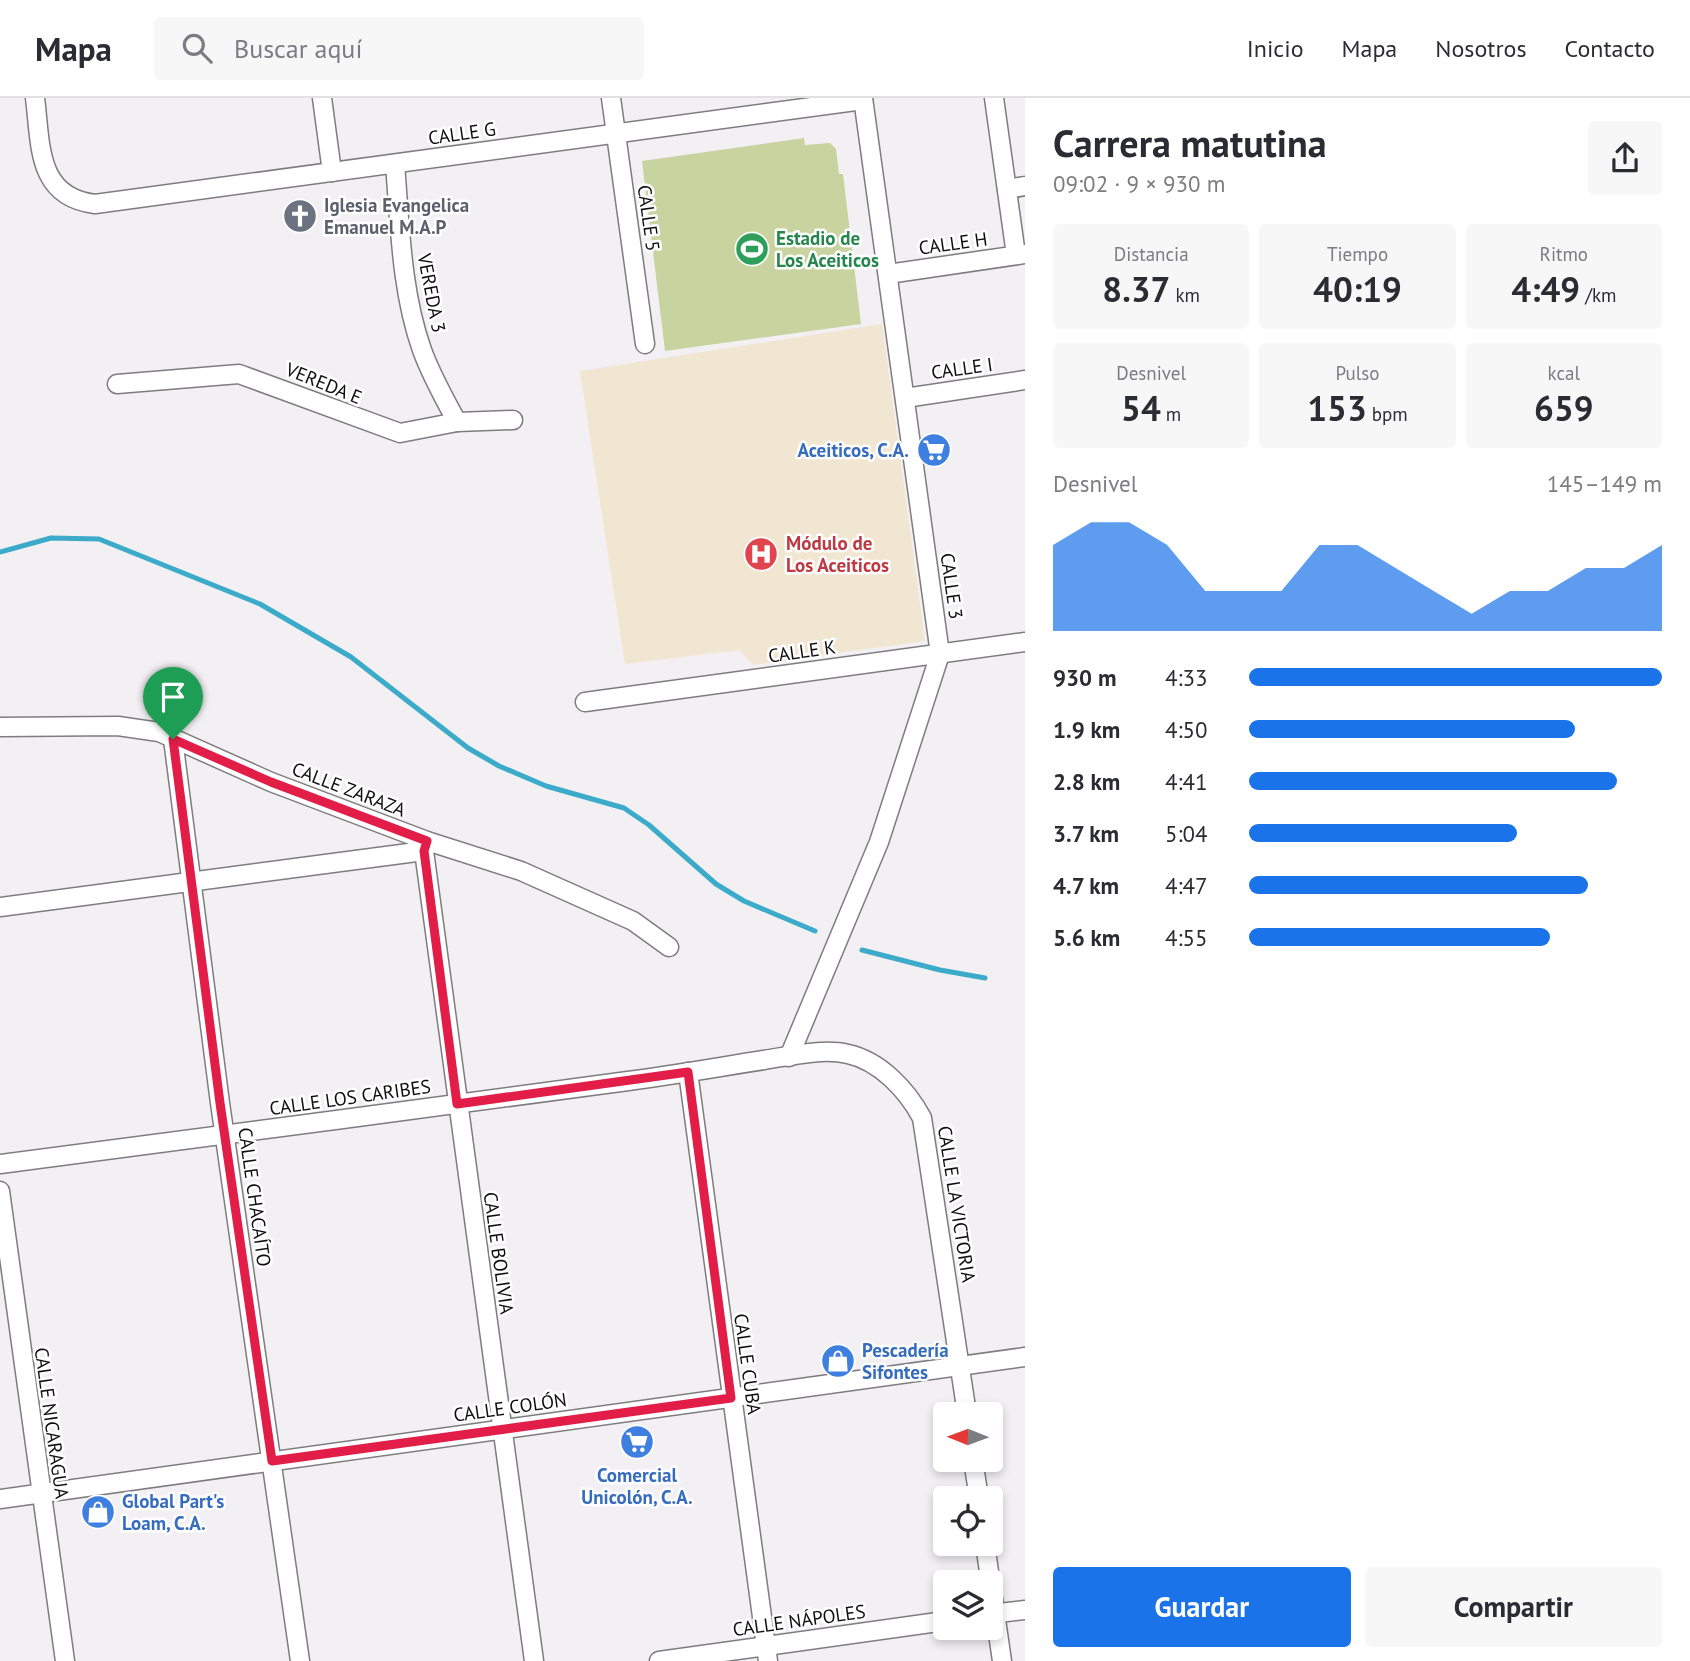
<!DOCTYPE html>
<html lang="es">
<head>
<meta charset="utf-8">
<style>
	:root { --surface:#fff; --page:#f7f7f7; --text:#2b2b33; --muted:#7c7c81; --line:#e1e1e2; --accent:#1a73e8 }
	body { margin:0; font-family:"PT Sans",sans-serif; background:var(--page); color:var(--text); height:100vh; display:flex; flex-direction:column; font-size:26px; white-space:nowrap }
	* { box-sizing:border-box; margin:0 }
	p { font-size:23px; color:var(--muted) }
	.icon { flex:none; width:38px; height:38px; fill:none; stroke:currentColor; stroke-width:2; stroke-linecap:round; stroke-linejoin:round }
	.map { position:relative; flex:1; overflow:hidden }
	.side { display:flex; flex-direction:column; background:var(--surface); width:665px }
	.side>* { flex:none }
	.needle { width:46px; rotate:271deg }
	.fabs { position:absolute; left:933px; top:1304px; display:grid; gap:14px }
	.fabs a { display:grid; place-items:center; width:70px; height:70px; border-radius:7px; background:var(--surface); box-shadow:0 4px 10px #0003; font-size:35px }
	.pin { position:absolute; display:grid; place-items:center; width:60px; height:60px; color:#fff; margin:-72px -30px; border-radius:50% 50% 50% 0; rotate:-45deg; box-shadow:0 0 7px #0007 }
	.pin .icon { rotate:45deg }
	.round { display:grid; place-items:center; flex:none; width:74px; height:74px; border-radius:7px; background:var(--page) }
	.head { display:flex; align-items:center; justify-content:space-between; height:119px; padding:0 28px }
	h1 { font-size:38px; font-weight:700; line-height:52px }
	.metrics { display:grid; grid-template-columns:repeat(3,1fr); gap:10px; height:119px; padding:7px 28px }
	.metrics div { display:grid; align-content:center; border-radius:7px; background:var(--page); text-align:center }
	.metrics b { font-size:35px; font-weight:700 }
	.metrics small { font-size:19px; font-weight:400 }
	.metrics p { font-size:19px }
	.chart { height:196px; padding:14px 28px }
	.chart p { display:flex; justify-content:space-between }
	.chart svg { width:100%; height:126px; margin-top:7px; fill:var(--accent); opacity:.7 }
	.cta { display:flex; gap:14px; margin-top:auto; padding:14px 28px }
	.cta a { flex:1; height:80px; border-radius:7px; background:var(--accent); color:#fff; font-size:28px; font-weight:700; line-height:80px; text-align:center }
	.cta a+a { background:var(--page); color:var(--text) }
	ul { padding:0 28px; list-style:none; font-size:23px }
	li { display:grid; grid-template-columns:112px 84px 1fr; align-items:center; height:52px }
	li i { height:18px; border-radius:9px; background:var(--accent) }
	header { display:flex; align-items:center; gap:42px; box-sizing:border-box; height:98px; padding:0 35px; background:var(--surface); border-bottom:2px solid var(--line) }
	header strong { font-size:33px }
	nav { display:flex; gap:38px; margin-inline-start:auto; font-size:24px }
	.search { width:490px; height:63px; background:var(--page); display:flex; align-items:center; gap:18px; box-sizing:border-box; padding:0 24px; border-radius:7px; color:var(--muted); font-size:26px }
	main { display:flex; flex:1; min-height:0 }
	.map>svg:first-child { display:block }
	.medical { fill:#f1e6d1 }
	.grass { fill:#c8d39f }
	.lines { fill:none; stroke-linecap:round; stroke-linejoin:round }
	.stream { stroke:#3babc9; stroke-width:5 }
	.street-casing { stroke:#7e7c7f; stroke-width:21 }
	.street { stroke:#fff; stroke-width:18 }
	.route-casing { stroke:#fff; stroke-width:14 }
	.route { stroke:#e11d48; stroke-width:9 }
	.labels { text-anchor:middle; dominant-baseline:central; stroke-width:5; stroke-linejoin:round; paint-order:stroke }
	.street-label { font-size:19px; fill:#0f0f0f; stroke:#fff }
	.worship-label { font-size:19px; font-weight:bold; fill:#5b616d; stroke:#fff; text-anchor:start }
	.leisure-label { font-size:19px; font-weight:bold; fill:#27864d; stroke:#fff; text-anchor:start }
	.shop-label { font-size:19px; font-weight:bold; fill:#366cbe; stroke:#fff; text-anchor:start }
	.health-label { font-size:19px; font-weight:bold; fill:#be3a42; stroke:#fff; text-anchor:start }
</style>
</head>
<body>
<header>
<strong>Mapa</strong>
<div class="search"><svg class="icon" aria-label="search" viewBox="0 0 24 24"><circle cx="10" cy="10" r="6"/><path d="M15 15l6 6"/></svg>Buscar aquí</div>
<nav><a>Inicio</a><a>Mapa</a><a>Nosotros</a><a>Contacto</a></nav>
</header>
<main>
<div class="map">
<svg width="1025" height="1563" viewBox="0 0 1025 1563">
	<rect width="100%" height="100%" fill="#f2f0f3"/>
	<!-- medical -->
	<path class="medical" d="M882 226 925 543 753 567 739 552 625 566 580 273Z"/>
	<!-- grass -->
	<path class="grass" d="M804 40 805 47 830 45 836 51 839 76H843L861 226 665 253 642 63Z"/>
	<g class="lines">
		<!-- stream -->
		<g class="stream">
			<path d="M0 454 51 440 99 441 260 506 351 559 468 650 499 668 546 688 624 710 649 727 716 786 744 803 815 833"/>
			<path d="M862 852 940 872 985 880"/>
		</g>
		<!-- street casing -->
		<g class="street-casing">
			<g id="street">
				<path d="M35 0C41 46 36 99 95 106L863 2"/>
				<path d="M322 0 332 74"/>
				<path d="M611 0 645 246"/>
				<path d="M994 0 1016 157"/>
				<path d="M395 66C400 127 401 193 422 252 431 277 444 300 457 324"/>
				<path d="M1007 91 1025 88"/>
				<path d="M888 176 1025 156"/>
				<path d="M117 286 239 276 400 335 457 324 513 322"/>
				<path d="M905 300 1025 282"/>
				<path d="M585 604 1025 544"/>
				<path d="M0 629 118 628 159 634 271 684 427 743 521 773 633 823 669 849"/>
				<path d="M173 641 220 1005 300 1563"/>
				<path d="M427 743 424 753 534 1563"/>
				<path d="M0 809 424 753"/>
				<path d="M789 959 879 744 940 556 863 0"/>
				<path d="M688 974 768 1563"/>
				<path d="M0 1066C209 1038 419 1012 628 983 674 977 719 969 764 962 790 958 822 950 848 956 880 963 907 992 922 1020L967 1316"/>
				<path d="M0 1093 65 1563"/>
				<path d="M973 1362 979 1400"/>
				<path d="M0 1401 1025 1259"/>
				<path d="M985 1446 1002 1563"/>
				<path d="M990 1516 1025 1512"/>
				<path d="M659 1563 945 1523"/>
			</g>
		</g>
		<!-- street -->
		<use href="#street" class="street"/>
	</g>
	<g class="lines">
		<!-- route casing -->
		<g class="route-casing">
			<path id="route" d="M173 641 271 684 427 743 424 753 457 1006 688 974 731 1300 272 1363 220 1005Z"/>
		</g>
		<!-- route -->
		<use href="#route" class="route"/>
	</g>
	<!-- icons -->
	<defs>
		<g id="church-disc" transform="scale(1.75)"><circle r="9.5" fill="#6b7280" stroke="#fff"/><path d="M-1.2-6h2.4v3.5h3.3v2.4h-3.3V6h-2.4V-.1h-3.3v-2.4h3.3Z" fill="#fff"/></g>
		<g id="stadium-disc" transform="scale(1.75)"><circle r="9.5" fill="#2e9e5b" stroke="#fff"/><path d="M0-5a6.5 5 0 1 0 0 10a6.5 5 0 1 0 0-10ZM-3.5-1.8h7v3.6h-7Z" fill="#fff"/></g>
		<g id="supermarket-disc" transform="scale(1.75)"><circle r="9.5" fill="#3f7fe0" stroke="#fff"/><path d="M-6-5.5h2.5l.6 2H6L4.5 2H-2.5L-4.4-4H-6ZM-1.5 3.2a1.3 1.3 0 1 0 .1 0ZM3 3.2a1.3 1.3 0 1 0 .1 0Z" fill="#fff"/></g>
		<g id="hospital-disc" transform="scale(1.75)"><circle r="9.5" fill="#e0444e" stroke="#fff"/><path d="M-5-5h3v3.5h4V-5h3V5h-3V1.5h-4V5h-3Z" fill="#fff"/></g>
		<g id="shop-disc" transform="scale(1.75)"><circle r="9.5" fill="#3f7fe0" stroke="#fff"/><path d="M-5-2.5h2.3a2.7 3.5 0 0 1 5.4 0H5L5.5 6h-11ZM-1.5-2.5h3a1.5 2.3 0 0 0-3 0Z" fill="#fff"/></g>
	</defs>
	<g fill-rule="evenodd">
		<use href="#church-disc" x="300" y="118"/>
		<use href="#stadium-disc" x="752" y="151"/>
		<use href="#supermarket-disc" x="934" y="352"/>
		<use href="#hospital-disc" x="761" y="456"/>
		<use href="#shop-disc" x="838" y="1263"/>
		<use href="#supermarket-disc" x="637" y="1344"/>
		<use href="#shop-disc" x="98" y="1414"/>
	</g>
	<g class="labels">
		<!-- street labels -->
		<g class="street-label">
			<text transform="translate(462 35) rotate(-8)">CALLE G</text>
			<text transform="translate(649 120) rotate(82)">CALLE 5</text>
			<text transform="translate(953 145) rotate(-8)">CALLE H</text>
			<text transform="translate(432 195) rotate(79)">VEREDA 3</text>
			<text transform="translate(962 270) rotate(-8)">CALLE I</text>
			<text transform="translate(324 285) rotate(22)">VEREDA E</text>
			<text transform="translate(952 488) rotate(82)">CALLE 3</text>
			<text transform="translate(802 553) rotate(-8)">CALLE K</text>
			<text transform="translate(349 691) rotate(21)">CALLE ZARAZA</text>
			<text transform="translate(350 999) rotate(-8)">CALLE LOS CARIBES</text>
			<text transform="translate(255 1099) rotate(82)">CALLE CHACAÍTO</text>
			<text transform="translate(957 1106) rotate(81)">CALLE LA VICTORIA</text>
			<text transform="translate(499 1155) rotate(82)">CALLE BOLIVIA</text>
			<text transform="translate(748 1266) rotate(82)">CALLE CUBA</text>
			<text transform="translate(510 1309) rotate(-8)">CALLE COLÓN</text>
			<text transform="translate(52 1325) rotate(82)">CALLE NICARAGUA</text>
			<text transform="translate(799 1522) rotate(-8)">CALLE NÁPOLES</text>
		</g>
		<!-- worship labels -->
		<g class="worship-label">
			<text x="324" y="107">Iglesia Evangelica<tspan x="324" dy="22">Emanuel M.A.P</tspan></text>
		</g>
		<!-- leisure labels -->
		<g class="leisure-label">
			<text x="776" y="140">Estadio de<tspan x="776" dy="22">Los Aceiticos</tspan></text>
		</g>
		<!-- shop labels -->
		<g class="shop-label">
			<text x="909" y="352" text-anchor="end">Aceiticos, C.A.</text>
			<text x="862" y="1252">Pescadería<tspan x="862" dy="22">Sifontes</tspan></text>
			<text x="637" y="1377" text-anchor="middle">Comercial<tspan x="637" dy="22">Unicolón, C.A.</tspan></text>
			<text x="122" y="1403">Global Part's<tspan x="122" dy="22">Loam, C.A.</tspan></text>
		</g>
		<!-- health labels -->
		<g class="health-label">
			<text x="786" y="445">Módulo de<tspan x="786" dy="22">Los Aceiticos</tspan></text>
		</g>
	</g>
</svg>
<div class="fabs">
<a><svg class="needle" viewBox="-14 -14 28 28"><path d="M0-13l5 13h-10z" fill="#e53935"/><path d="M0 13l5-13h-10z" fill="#7c7c81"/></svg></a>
<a><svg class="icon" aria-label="locate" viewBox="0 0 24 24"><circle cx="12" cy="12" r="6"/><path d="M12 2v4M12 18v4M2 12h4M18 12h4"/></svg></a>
<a><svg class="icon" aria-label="layers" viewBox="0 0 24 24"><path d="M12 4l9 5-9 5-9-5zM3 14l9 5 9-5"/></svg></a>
</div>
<div class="pin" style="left:173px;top:641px;background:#1e9e55"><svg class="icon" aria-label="arrive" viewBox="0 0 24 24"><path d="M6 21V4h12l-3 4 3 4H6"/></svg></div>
</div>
<section class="side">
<div class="head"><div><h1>Carrera matutina</h1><p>09:02 · 9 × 930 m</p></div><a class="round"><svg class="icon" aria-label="share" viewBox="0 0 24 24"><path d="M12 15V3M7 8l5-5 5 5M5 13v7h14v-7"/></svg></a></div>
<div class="metrics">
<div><p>Distancia</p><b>8.37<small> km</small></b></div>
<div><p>Tiempo</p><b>40:19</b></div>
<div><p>Ritmo</p><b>4:49<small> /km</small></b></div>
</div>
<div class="metrics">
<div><p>Desnivel</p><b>54<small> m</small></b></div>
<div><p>Pulso</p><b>153<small> bpm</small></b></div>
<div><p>kcal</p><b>659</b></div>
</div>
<div class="chart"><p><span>Desnivel</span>145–149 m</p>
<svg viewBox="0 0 160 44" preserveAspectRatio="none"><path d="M0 44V14L10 6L20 6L30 14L40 30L50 30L60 30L70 14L80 14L90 22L100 30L110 38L120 30L130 30L140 22L150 22L160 14V44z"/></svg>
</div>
<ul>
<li><b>930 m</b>4:33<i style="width:100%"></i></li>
<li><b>1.9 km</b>4:50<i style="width:79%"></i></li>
<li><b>2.8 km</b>4:41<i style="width:89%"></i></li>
<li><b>3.7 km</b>5:04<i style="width:65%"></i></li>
<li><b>4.7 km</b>4:47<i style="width:82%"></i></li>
<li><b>5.6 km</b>4:55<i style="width:73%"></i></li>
</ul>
<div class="cta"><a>Guardar</a><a>Compartir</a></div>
</section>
</main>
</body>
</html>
